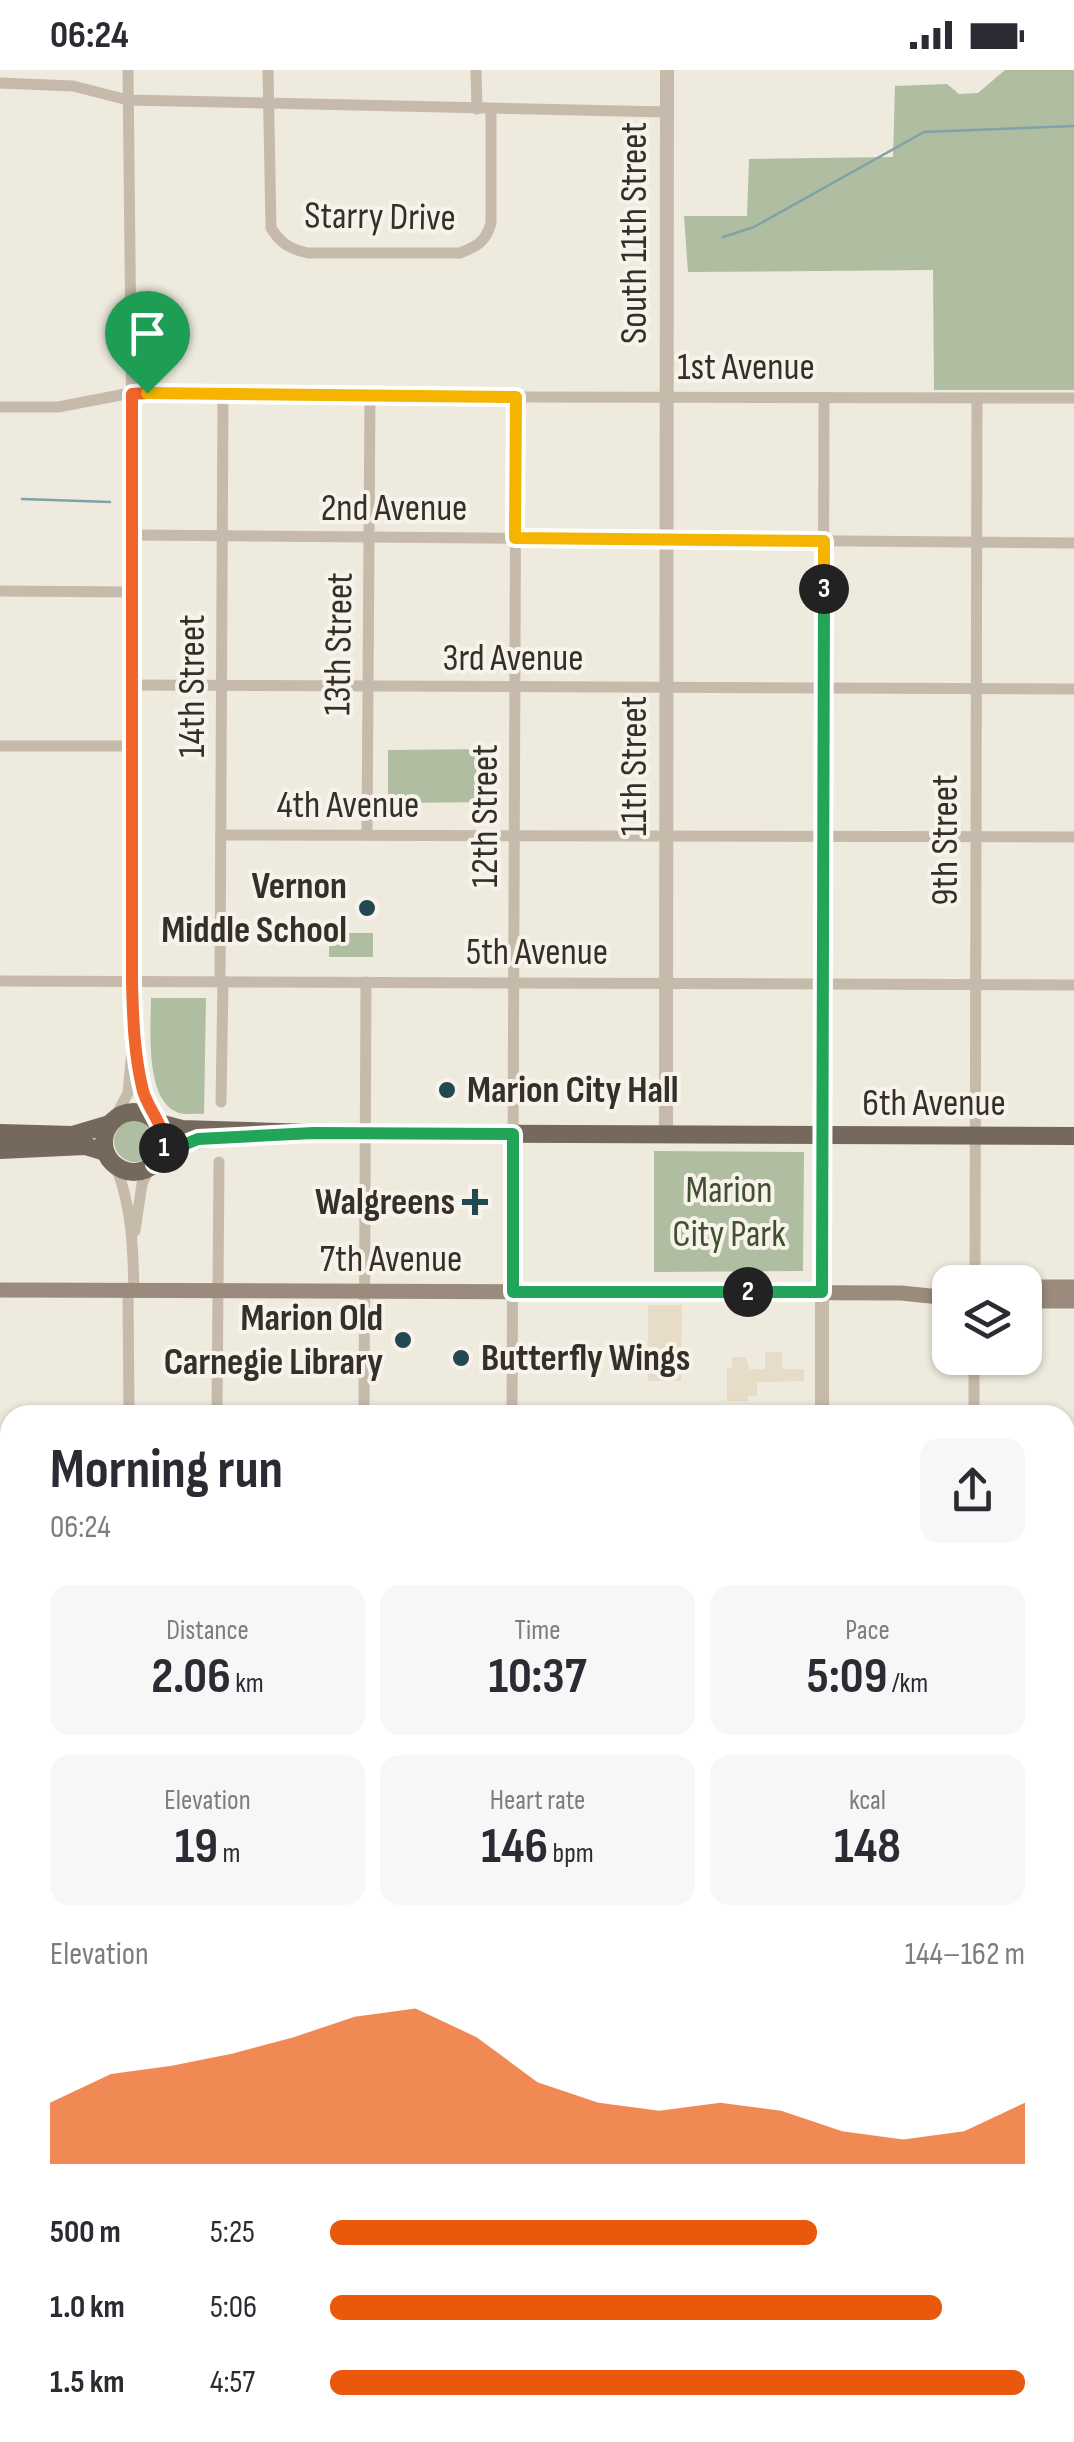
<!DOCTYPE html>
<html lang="en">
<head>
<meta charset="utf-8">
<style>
	:root { --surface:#fff; --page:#f7f7f7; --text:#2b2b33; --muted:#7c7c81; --accent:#ea580c }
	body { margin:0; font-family:"Sofia Sans Condensed",sans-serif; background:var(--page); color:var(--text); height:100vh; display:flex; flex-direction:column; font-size:38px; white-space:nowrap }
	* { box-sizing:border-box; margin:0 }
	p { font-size:32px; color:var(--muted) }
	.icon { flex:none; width:55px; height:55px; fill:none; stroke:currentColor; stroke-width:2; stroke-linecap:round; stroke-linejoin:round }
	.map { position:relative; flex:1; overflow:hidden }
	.side { position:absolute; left:0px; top:1335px; width:1075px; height:1038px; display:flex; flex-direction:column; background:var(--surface); border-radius:30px 30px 0 0; box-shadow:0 2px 8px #0004 }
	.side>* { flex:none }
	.buttons { position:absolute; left:932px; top:1195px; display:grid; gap:20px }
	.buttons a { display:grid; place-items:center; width:110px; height:110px; border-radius:20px; background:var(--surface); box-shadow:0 2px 8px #0004; font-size:50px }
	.pin { position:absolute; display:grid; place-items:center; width:85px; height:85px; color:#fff; margin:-102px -42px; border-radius:50% 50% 50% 0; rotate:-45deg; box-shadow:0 0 10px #0007 }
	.pin .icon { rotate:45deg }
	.km { position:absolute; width:50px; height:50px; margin:-25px; border-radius:50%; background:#222; color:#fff; font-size:28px; line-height:50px; text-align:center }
	.round { display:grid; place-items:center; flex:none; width:105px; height:105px; border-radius:20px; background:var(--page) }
	.summary { display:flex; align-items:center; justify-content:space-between; height:170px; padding:0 50px }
	h1 { font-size:55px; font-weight:700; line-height:75px }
	.metrics { display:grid; grid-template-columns:repeat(3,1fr); gap:15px; height:170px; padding:10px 50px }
	.metrics div { display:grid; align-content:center; border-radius:20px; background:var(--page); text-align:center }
	.metrics b { font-size:50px; font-weight:700 }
	.metrics small { font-size:28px; font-weight:400 }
	.metrics p { font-size:28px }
	.chart { height:280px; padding:20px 50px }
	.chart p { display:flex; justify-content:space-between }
	.chart svg { width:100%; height:180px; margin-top:10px; fill:var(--accent); opacity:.7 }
	ul { padding:0 50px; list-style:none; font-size:32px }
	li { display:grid; grid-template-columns:160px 120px 1fr; align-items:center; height:75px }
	li i { height:25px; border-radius:12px; background:var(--accent) }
	.status { display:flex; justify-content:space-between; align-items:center; height:70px; padding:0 50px; background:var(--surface); direction:ltr }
	.status svg { height:28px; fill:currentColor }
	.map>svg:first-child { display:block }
	.green { fill:#afbda0 }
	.plaza { fill:#e6dcc7 }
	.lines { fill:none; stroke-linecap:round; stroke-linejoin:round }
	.stream { stroke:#80a2a9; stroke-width:2.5 }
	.minor { stroke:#c6bbab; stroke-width:11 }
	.tertiary { stroke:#c6bbab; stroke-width:14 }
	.secondary { stroke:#9a8b7d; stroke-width:15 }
	.primary { stroke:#75685d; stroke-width:18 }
	.split-1-casing { stroke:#fff; stroke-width:20 }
	.split-2-casing { stroke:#fff; stroke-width:20 }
	.split-3-casing { stroke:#fff; stroke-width:20 }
	.split-4-casing { stroke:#fff; stroke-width:20 }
	.split-1 { stroke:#f0652b; stroke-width:12 }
	.split-2 { stroke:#22a559; stroke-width:12 }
	.split-3 { stroke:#22a559; stroke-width:12 }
	.split-4 { stroke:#f5b400; stroke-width:12 }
	.poi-dot { fill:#244852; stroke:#f8f3ea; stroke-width:4 }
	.labels { text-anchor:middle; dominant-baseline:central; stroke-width:8; stroke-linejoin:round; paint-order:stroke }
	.street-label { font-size:38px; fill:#352f2a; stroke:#f8f3ea }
	.poi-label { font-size:38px; font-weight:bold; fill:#352f2a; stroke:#f8f3ea; text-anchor:end }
	.park-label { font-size:38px; fill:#405030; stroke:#f8f3ea }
</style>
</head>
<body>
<div class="status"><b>06:24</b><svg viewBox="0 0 49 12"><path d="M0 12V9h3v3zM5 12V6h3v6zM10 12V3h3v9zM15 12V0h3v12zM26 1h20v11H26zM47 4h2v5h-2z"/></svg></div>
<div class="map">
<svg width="1074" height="2372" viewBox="0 0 1074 2372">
	<rect width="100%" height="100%" fill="#efeade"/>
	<!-- green -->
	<g class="green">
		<path d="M1005 0H1074V320H934L933 200 688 202 684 146H747L749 89 893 87 895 16 947 14 959 24 978 23Z"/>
		<path d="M495 679 496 732 388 733V680Z"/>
		<path d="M373 863V887H329V863Z"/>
		<path d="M151 928H206L204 1044C197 1043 186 1045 179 1043 144 1032 151 957 151 928Z"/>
		<circle cx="135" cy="1071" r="21"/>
		<path d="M654 1081 804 1082 803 1201 654 1202Z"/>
	</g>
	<!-- plaza -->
	<g class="plaza">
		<path d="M648 1235H682L681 1311H648Z"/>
		<path d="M765 1282H782V1299H804V1311L757 1312V1326H748V1331H727V1298H732V1287H746L749 1299H765Z"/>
	</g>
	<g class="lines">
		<!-- stream -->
		<g class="stream">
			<path d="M723 167 754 157 924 62 1074 56"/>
			<path d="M22 429 110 432"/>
		</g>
		<!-- minor -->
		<g class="minor">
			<path d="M268 0 271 158C281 174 290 179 308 183H460C478 176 486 171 491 153V39"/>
			<path d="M476 0 477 39"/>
			<path d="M0 13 73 16 128 30 667 42"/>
			<path d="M0 337H58L131 323 223 322 516 327 1074 328"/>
			<path d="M133 465 1074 473"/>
			<path d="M0 521 133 522"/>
			<path d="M132 615 1074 619"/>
			<path d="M0 676H132"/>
			<path d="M221 765 1074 767"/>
			<path d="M367 765 370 324"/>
			<path d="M0 911 1074 915"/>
			<path d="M220 911 223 322"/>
			<path d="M136 983 144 1022 156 1051"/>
			<path d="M221 1032 223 911"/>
			<path d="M113 1051 128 1023 133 969V465L128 0"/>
			<path d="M822 1064 824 327"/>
			<path d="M116 1097C132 1137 133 1178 134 1221"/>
			<path d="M135 1161 142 1114 149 1099"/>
			<path d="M975 1212 977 328"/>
			<path d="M128 1221 129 1345"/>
			<path d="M217 1345 219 1092"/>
			<path d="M364 1345 366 912"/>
			<path d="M512 1345 516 327"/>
			<path d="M974 1345V1288"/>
			<path d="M0 1369H10"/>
			<path d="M1065 1374H1074"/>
			<path d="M0 1515H10"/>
			<path d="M1065 1522H1074"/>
			<path d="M0 1850 10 1851"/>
			<path d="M1065 1990H1074"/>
			<path d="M1065 2118H1074"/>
			<path d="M0 2141H10"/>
			<path d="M1065 2247H1074"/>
			<path d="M0 2323 10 2313"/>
			<path d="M247 2372V2362"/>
			<path d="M506 2372V2362"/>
			<path d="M659 2372V2362"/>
			<path d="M974 2372V2362"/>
		</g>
		<!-- tertiary -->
		<g class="tertiary">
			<path d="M822 1064V1345"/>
			<path d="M666 1065 667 0"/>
			<path d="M0 1717H10"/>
			<path d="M1065 1874 1074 1879"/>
			<path d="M824 2362V2372"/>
		</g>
		<!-- secondary -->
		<g class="secondary">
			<path d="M1025 1217H1074"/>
			<path d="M0 1220 901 1223 950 1228"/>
			<path d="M1025 1231H1074"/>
		</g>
		<!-- primary -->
		<g class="primary">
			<circle cx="134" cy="1072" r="30"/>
			<path d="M159 1053 182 1059 313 1063 1074 1066"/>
			<path d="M0 1063 73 1065 110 1054"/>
			<path d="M0 1080 85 1076 105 1082"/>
			<path d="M160 1091C177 1077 191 1069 213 1069"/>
		</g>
	</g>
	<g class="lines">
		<!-- split-1 casing -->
		<g class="split-1-casing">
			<path id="split-1" d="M147 323 132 324V912C133 949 134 984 143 1021 149 1041 166 1057 164 1078"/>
		</g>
		<!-- split-2 casing -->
		<g class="split-2-casing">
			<path id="split-2" d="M164 1078 155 1094 176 1078 198 1069 313 1063 513 1064V1222H748"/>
		</g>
		<!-- split-3 casing -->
		<g class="split-3-casing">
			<path id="split-3" d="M748 1222H822L824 519"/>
		</g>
		<!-- split-4 casing -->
		<g class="split-4-casing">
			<path id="split-4" d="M147 323 516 327 515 468 824 471V519"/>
		</g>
		<!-- split-1 -->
		<use href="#split-1" class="split-1"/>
		<!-- split-2 -->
		<use href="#split-2" class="split-2"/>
		<!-- split-3 -->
		<use href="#split-3" class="split-3"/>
		<!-- split-4 -->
		<use href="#split-4" class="split-4"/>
	</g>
	<!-- markers -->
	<g class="poi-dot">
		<circle cx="367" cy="838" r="10"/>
		<circle cx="447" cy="1020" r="10"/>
		<path d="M470 1117h10v10h10v10h-10v10h-10v-10h-10v-10h10z"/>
		<circle cx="403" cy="1270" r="10"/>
		<circle cx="461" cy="1288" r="10"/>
	</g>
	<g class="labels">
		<!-- street labels -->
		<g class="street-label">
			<text transform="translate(380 147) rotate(1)">Starry Drive</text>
			<text transform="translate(634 163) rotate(-90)">South 11th Street</text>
			<text x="746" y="297">1st Avenue</text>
			<text x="394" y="438">2nd Avenue</text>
			<text transform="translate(339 574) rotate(-89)">13th Street</text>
			<text x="513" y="588">3rd Avenue</text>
			<text transform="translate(192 616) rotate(-90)">14th Street</text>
			<text transform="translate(634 696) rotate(-90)">11th Street</text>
			<text x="348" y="735">4th Avenue</text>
			<text transform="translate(485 746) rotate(-90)">12th Street</text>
			<text transform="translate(945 770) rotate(-90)">9th Street</text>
			<text x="537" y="882">5th Avenue</text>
			<text x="934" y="1033">6th Avenue</text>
			<text x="391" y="1189">7th Avenue</text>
		</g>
		<!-- poi labels -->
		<g class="poi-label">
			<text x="347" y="816">Vernon<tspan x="347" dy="44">Middle School</tspan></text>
			<text x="467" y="1020" text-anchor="start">Marion City Hall</text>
			<text x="455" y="1132">Walgreens</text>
			<text x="383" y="1248">Marion Old<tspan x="383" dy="44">Carnegie Library</tspan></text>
			<text x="481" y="1288" text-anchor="start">Butterfly Wings</text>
		</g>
		<!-- park labels -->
		<g class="park-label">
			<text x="729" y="1120">Marion<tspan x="729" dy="44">City Park</tspan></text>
		</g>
	</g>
</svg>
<div class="buttons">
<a><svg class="icon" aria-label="layers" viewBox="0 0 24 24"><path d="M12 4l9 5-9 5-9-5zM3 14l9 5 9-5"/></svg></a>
</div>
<div class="pin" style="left:147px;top:323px;background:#1e9e55"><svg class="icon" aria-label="arrive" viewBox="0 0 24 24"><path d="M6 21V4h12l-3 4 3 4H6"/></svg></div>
<b class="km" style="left:164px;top:1078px">1</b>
<b class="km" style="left:748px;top:1222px">2</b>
<b class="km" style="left:824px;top:519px">3</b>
<section class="side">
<div class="summary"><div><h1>Morning run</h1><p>06:24</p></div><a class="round"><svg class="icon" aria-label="share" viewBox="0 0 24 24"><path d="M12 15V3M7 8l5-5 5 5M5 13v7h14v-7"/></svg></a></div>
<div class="metrics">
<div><p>Distance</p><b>2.06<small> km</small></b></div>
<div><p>Time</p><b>10:37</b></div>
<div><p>Pace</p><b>5:09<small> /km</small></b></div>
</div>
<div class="metrics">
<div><p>Elevation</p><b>19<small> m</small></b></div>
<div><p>Heart rate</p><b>146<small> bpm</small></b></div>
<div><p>kcal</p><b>148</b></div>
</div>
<div class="chart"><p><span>Elevation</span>144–162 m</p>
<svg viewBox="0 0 160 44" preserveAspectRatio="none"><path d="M0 44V29L10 22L20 20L30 17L40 13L50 8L60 6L70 13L80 24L90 29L100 31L110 29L120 31L130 36L140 38L150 36L160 29V44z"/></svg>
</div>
<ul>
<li><b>500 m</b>5:25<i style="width:70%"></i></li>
<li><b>1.0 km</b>5:06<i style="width:88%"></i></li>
<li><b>1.5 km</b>4:57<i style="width:100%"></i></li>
</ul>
</section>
</div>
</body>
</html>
